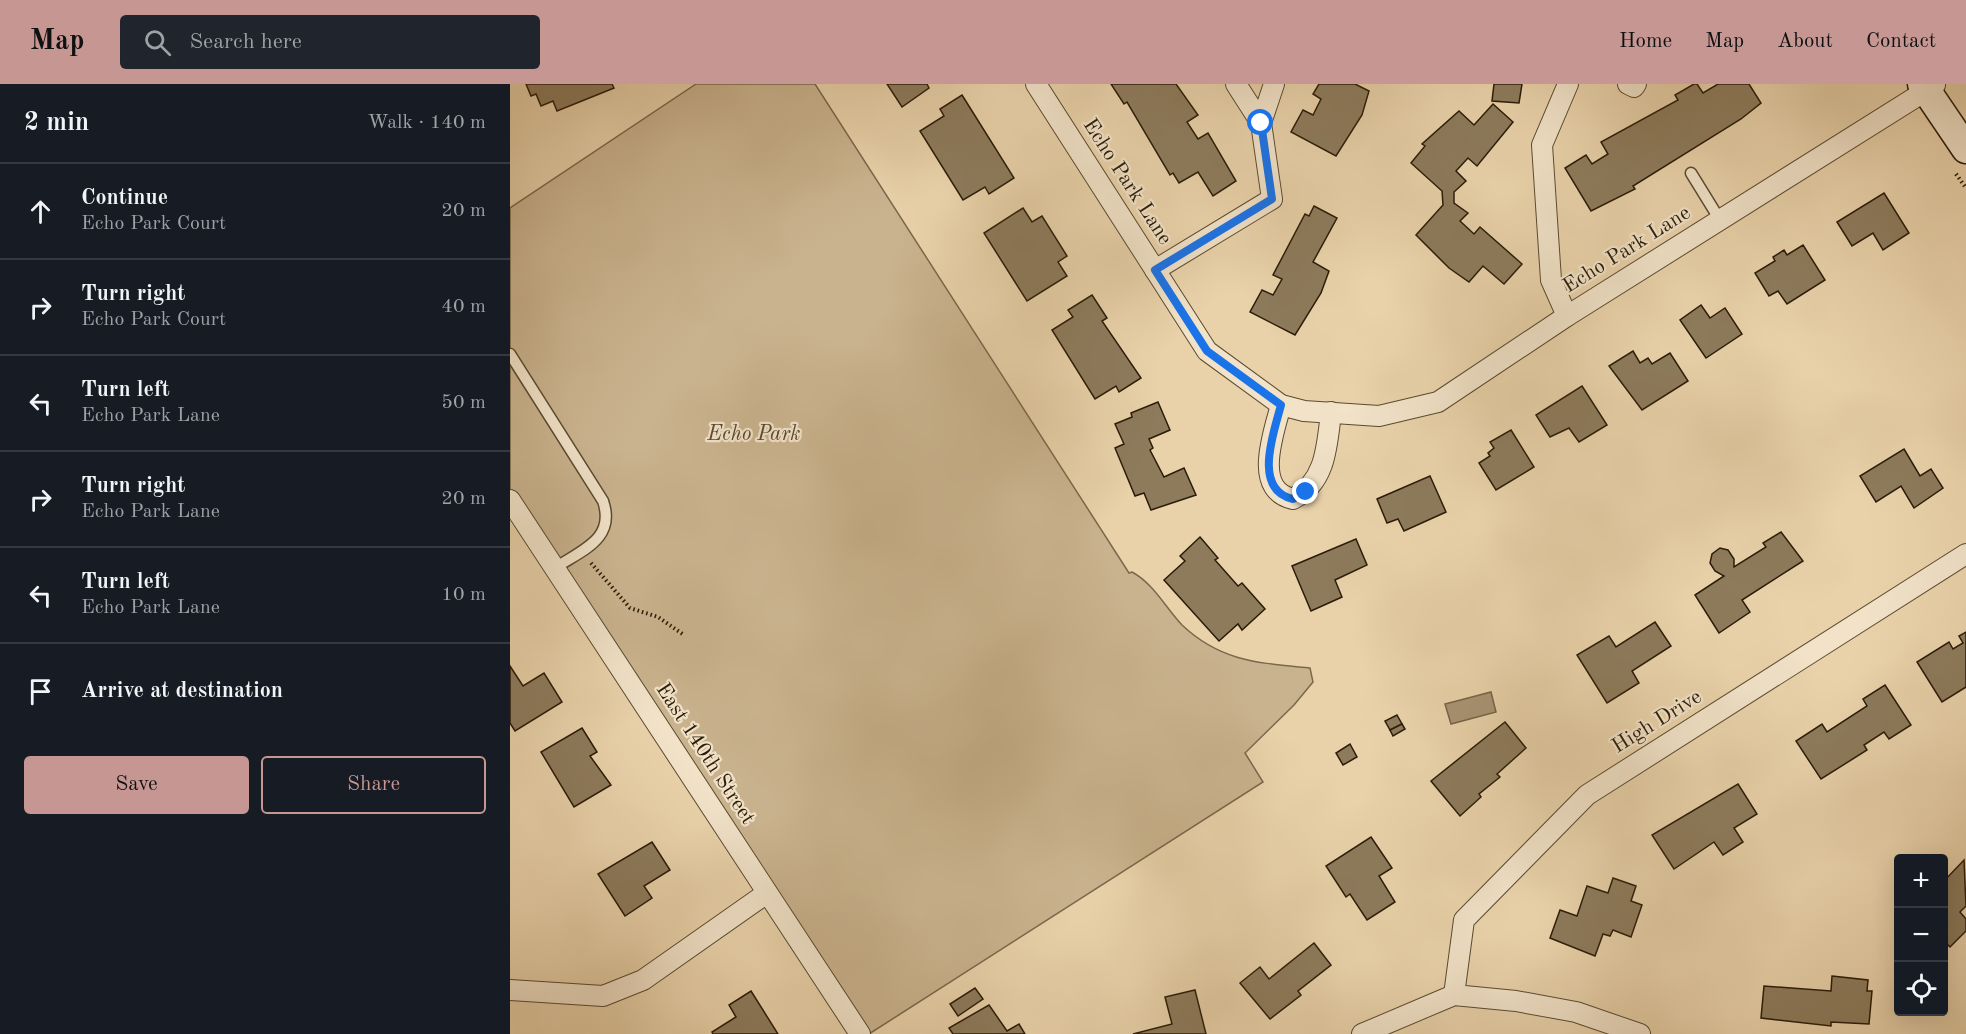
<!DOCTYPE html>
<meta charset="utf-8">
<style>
body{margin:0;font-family:"Old Standard TT",serif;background:#20242c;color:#f1f3f6}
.controls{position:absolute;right:18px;bottom:18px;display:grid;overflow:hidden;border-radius:6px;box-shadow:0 6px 24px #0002}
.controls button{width:54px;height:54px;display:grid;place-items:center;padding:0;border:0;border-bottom:2px solid #363941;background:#171b24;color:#f1f3f6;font:30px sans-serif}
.stop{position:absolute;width:18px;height:18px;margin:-14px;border:4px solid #1a73e8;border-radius:50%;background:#fff}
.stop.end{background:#1a73e8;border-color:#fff;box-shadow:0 2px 6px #0008}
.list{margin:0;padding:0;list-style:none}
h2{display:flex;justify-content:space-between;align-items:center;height:78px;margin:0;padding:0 24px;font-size:26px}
h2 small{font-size:20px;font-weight:400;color:#9ea1a6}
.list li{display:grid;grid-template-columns:39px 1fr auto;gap:18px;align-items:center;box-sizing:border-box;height:96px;padding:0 24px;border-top:2px solid #363941}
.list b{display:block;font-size:22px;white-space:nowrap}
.list p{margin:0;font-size:20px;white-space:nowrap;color:#9ea1a6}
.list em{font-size:20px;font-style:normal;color:#9ea1a6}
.actions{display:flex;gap:12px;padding:18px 24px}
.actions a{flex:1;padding:14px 0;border:2px solid #c59692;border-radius:6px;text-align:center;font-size:21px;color:#c59692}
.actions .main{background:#c59692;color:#111}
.icon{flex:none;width:33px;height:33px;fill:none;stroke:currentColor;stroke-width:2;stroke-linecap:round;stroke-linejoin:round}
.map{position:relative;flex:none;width:1456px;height:950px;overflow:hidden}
header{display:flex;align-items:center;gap:36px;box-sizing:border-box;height:84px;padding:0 30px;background:#c59692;color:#111}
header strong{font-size:28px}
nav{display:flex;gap:33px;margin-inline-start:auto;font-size:21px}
.search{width:420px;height:54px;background:#20242c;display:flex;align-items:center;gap:15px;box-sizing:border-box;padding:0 21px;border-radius:6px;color:#9ea1a6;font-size:22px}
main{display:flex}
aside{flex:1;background:#171b24}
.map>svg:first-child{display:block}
.green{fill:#c9b38e;stroke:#7a684b;stroke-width:1.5}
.water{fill:#a89473;stroke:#766448;stroke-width:1.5}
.building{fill:#8d7b5c;stroke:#2a1c08;stroke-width:1.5}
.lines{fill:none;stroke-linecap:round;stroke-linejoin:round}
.lane-casing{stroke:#5a4a30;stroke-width:13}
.street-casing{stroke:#5a4a30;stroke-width:22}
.secondary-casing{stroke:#2a1c08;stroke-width:31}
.path{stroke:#2a1c08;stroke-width:4;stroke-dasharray:1.5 3;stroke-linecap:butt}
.lane{stroke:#f1e2c8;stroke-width:10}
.street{stroke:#f1e2c8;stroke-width:20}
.secondary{stroke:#f1e2c8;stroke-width:28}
.route{stroke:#1a73e8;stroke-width:8}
.labels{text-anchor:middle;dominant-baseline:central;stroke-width:4.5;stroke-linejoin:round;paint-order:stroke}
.street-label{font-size:21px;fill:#2a1c08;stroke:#f1e2c8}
.park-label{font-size:21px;font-style:italic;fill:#5a4930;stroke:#f1e2c8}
</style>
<header>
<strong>Map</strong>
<div class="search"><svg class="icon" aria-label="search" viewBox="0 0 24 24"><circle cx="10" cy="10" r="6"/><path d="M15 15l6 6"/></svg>Search here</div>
<nav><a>Home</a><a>Map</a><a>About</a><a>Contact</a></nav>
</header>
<main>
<aside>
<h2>2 min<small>Walk · 140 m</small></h2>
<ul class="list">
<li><svg class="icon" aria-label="ahead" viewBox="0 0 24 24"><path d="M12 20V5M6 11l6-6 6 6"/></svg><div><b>Continue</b><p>Echo Park Court</p></div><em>20 m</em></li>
<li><svg class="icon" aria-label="right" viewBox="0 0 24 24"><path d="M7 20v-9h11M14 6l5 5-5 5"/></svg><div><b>Turn right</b><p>Echo Park Court</p></div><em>40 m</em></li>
<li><svg class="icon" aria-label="left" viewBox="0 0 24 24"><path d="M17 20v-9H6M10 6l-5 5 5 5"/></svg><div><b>Turn left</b><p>Echo Park Lane</p></div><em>50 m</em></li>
<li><svg class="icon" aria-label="right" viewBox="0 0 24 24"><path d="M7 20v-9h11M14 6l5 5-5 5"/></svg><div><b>Turn right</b><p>Echo Park Lane</p></div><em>20 m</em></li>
<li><svg class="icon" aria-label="left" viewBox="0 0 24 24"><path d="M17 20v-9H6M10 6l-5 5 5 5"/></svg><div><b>Turn left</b><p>Echo Park Lane</p></div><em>10 m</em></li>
<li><svg class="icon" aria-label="arrive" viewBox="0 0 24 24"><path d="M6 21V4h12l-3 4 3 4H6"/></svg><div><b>Arrive at destination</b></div></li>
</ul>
<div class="actions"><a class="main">Save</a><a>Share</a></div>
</aside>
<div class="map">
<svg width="1456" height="950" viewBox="0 0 1456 950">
<rect width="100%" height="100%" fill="#e9d2aa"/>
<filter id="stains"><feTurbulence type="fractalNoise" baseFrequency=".00333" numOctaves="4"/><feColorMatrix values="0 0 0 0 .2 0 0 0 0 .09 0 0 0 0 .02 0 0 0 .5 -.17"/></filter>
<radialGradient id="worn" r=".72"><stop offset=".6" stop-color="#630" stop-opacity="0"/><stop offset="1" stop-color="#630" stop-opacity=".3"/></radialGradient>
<!-- green -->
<path class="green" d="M186,0H305L619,489L622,488C644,500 655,523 672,541C711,578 750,579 800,584L803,598L784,621L735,669L753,698L359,950L0,416V124Z"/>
<!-- water -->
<polygon class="water" points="981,608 986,628 941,640 935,620"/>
<!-- building -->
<g class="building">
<polygon points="16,0 102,0 104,4 47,27 43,17 31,22 26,10 21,12"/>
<polygon points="377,0 417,0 419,4 392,23"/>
<polygon points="601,0 666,0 688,31 677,38 688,55 698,49 726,97 703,112 688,88 669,99 663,89 660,91 617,18 614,20"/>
<polygon points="809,0 845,0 859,7 852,31 826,72 781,48 793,26 803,31 811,15 803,10"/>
<polygon points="984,0 1012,0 1009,19 982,17"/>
<polygon points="1184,0 1187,0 1193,9 1208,0 1239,0 1251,19 1231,35 1123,102 1125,105 1081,127 1055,84 1076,71 1082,80 1098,70 1091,58 1168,16 1165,11"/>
<polygon points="452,11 504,94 479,110 475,103 453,116 410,47 434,32 430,25"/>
<polygon points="983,20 1003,38 967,82 958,74 946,87 956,97 944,108 944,119 958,129 950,137 964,150 970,143 1012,180 994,200 973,182 959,198 939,184 906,151 933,121 932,107 901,79 915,62 912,60 949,27 964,41"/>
<polygon points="1374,109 1399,149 1373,166 1363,149 1342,162 1327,138"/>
<polygon points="804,122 827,134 803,178 819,187 811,209 785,251 740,228 752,206 763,211 772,195 763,191 795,130 799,132"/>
<polygon points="513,124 522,138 532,132 557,172 548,178 557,192 517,217 474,149"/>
<polygon points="1293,161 1315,196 1277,220 1268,207 1259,212 1245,189 1265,177 1263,173 1274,166 1277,171"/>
<polygon points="582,211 597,234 592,237 631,294 609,308 606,302 585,315 542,246 563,233 558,226"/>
<polygon points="1191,221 1200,234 1215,224 1232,250 1196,274 1170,236"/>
<polygon points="1123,267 1130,279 1138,274 1142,280 1160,269 1178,297 1132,326 1099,282"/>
<polygon points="1072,302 1097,341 1069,358 1059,344 1040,353 1026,331"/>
<polygon points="648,318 660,346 639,355 643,364 640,366 654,393 674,384 686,411 641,426 634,409 625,412 605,364 614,360 605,340 622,333 621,329"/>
<polygon points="1001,346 1024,383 986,406 969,379 980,372 978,369 984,364 980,358"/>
<polygon points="1394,365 1410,392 1421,385 1433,404 1404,424 1391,402 1366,418 1350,392"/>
<polygon points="920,392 936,428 894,447 888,435 877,439 867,415"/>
<polygon points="1271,448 1293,477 1232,516 1240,528 1209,549 1185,511 1214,492 1205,487 1200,479 1202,470 1210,464 1218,466 1224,475 1224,483 1256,463 1253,459"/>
<polygon points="690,453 708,474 705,476 728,502 732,499 755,525 732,546 728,540 709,557 654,496 675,477 670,472"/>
<polygon points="846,455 857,481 825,496 832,513 801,527 782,482"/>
<polygon points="1145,538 1161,562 1122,587 1129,599 1097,619 1067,571 1099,552 1106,563"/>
<polygon points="1456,548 1456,603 1432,618 1407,578 1439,558 1443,565 1453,559 1449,552"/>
<polygon points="0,582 13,602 34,589 52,618 5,647 0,639"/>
<polygon points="1375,601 1401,641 1379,655 1374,648 1354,661 1357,666 1311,695 1286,657 1312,640 1317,648 1357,622 1353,615"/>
<polygon points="887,631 892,640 880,646 875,637"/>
<polygon points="995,638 1016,664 987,690 990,693 969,710 971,713 950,732 921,697"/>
<polygon points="892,640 895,645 883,652 880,646"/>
<polygon points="72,644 87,668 80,672 101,701 64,723 31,668"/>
<polygon points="840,660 847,673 833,681 826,669"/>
<polygon points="1228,700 1247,730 1224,744 1233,758 1213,771 1204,758 1164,785 1142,751"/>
<polygon points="861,753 882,784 869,792 885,818 857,836 840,810 836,813 816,782"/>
<polygon points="142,758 160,786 134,802 142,814 115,832 88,790"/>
<polygon points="1454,776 1456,822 1450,828 1456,835 1456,847 1440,863 1434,857 1434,797"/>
<polygon points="1103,794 1126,802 1121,817 1132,821 1121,853 1103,846 1100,852 1093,850 1085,872 1040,854 1050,826 1067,832 1077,802 1098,809"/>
<polygon points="804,859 821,881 788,907 791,911 760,935 730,899 750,883 759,895"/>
<polygon points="1322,892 1358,896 1357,907 1362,907 1359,940 1321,938 1321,942 1251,934 1254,902 1321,907"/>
<polygon points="465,904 473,915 448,932 440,920"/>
<polygon points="685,906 696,950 623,950 662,940 655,913"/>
<polygon points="241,907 268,950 203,950 202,948 226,933 219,921"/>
<polygon points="479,921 497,947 509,940 515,950 443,950 439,944"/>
</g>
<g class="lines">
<!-- lane casing -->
<g class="lane-casing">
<g id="lane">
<polyline points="1181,89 1210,136"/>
<path d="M0,270L93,417C106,455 72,466 45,484"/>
</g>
</g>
<!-- street casing -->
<g class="street-casing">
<g id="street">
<polyline points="526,0 697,267 771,321 794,327 869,332 928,318 1057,232 1425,1"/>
<polyline points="1118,0 1124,3 1126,0"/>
<polyline points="751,39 764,0"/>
<polyline points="645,186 762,115 751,39 726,0"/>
<polyline points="1057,232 1041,196 1032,61 1058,0"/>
<path d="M771,321C764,348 742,406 783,415C816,398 817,362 821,328"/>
<polyline points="0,416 350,950"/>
<polyline points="0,906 93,912 133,896 257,809"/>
<polyline points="944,911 954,836 1077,711 1456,470"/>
<polyline points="852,950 944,911 1006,917 1066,928 1130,950"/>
</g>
</g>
<!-- secondary casing -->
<g class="secondary-casing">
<polyline id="secondary" points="1412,0 1456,65"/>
</g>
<!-- path -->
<g class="path">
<polyline points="1446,90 1456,104"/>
<polyline points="81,479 120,524 148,533 174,551"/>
</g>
<!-- lane -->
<use href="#lane" class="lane"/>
<!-- street -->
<use href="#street" class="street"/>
<!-- secondary -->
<use href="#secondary" class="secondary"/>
</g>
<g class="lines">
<!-- route -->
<path class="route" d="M751,39L762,115L645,186L697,267L771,321C764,348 742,406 783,415L796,408"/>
</g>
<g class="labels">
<!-- street labels -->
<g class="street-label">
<text transform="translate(617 98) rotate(57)">Echo Park Lane</text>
<text transform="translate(1117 166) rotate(-32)">Echo Park Lane</text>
<text transform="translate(1147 638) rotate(-32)">High Drive</text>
<text transform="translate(195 670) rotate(57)">East 140th Street</text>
</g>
<!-- park labels -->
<g class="park-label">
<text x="244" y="350">Echo Park</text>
</g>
</g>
<rect width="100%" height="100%" filter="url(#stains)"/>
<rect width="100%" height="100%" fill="url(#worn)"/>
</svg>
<div class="controls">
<button>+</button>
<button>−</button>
<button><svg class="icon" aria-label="locate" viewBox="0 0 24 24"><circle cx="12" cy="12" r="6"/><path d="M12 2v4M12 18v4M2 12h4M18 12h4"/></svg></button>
</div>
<div class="stop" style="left:751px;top:39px"></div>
<div class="stop end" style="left:796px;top:408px"></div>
</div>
</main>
